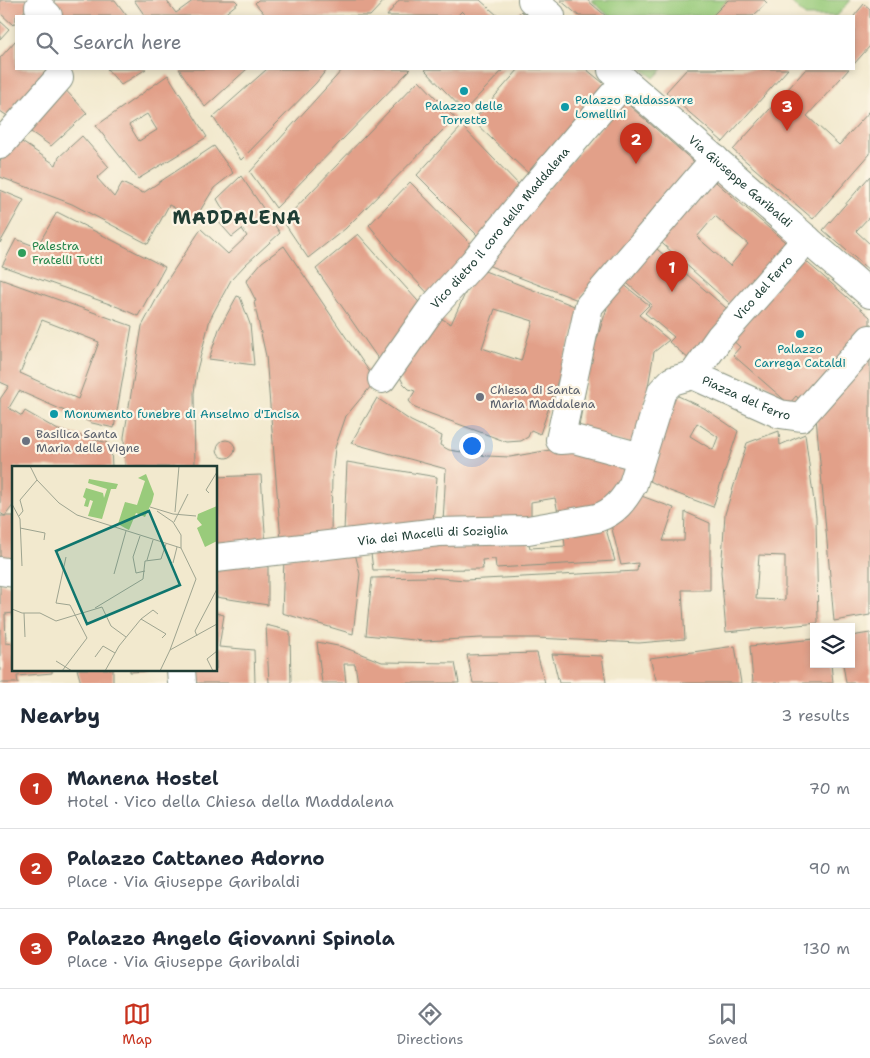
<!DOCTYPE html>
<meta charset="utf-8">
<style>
body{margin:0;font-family:"Shantell Sans",sans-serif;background:#f2f2f3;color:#1f2937}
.controls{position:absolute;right:15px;bottom:15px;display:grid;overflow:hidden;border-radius:0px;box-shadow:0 2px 8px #0003}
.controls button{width:45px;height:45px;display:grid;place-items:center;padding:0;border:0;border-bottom:1px solid #e0e1e3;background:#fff;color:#1f2937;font:25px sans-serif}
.you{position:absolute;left:471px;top:445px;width:18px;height:18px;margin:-12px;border:4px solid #fff;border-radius:50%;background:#1a73e8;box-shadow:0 0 0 8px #1a73e833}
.badge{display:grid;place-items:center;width:32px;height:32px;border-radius:50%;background:#c8321e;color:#fff;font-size:16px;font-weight:700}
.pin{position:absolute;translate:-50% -41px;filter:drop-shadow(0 1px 2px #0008)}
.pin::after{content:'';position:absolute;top:26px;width:18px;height:15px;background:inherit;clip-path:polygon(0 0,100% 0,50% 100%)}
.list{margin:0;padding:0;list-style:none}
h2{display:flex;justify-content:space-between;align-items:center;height:65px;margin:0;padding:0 20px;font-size:21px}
h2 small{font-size:16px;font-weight:400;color:#747a83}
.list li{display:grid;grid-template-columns:32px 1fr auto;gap:15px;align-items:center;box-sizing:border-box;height:80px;padding:0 20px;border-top:1px solid #e0e1e3}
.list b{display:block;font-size:19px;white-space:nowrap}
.list p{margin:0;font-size:16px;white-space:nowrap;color:#747a83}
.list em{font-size:16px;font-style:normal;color:#747a83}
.icon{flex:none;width:28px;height:28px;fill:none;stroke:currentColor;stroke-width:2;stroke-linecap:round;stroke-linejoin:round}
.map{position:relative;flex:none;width:870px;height:683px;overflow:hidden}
.search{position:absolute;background:#fff;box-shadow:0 2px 8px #0003;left:15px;right:15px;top:15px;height:55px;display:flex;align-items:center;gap:12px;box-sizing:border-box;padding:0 18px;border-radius:0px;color:#747a83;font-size:19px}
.sheet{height:305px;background:#fff}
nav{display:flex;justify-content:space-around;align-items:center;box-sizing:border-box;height:70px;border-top:1px solid #e0e1e3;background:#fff;font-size:14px;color:#747a83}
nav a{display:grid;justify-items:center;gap:2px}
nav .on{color:#c8321e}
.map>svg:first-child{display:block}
.green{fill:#99cb7b;stroke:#5c8458}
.building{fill:#e2a089;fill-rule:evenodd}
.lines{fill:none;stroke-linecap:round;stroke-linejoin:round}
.minor-casing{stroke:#889381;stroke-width:30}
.minor{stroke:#fff;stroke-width:28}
.culture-dot{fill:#0f9aa8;stroke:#fcf5e5;stroke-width:2}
.leisure-dot{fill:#2e9e5b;stroke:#fcf5e5;stroke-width:2}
.worship-dot{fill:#6b7280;stroke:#fcf5e5;stroke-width:2}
.labels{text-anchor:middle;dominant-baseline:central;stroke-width:4.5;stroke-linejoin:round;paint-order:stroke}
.culture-label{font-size:12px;fill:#0d838f;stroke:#fcf5e5;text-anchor:start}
.street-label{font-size:12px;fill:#1f3d34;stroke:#fcf5e5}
.leisure-label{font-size:12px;fill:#27864d;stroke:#fcf5e5;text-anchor:start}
.worship-label{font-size:12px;fill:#5b616d;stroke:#fcf5e5;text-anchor:start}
.district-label{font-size:18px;font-weight:bold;letter-spacing:1px;fill:#1f3d34;stroke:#fcf5e5}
.inset-road{fill:none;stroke:#9ea490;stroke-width:1}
.view{fill:#0f766e;fill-opacity:0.15;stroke:#0f766e;stroke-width:2.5}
.inset-edge{fill:none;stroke:#1f3d34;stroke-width:2.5}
</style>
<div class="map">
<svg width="870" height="683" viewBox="0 0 870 683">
<rect width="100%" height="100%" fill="#fcf5e5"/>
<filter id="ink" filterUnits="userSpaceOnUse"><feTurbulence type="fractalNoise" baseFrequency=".02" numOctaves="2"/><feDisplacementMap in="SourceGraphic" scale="10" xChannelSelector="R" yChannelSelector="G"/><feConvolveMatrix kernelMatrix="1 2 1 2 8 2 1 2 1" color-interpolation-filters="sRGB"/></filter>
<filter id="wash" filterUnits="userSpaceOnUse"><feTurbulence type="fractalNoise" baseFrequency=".0096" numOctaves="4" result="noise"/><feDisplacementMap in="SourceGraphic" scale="20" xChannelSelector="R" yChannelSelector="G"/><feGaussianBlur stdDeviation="1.12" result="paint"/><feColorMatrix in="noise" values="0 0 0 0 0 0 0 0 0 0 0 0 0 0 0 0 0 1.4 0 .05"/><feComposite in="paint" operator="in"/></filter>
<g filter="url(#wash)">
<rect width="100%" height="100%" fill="#f2e9ce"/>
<!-- green -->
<g class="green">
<polygon points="591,0 728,0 713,16 609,16"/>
<polygon points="789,0 851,0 837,16 805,16"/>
<polygon points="642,69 663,69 654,78"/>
</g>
<g id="blocks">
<!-- building -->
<g class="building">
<polygon points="0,0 34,0 20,16 16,16 16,21 13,25 0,13"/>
<polygon points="55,0 115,0 127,16 58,16 48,7"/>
<polygon points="134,0 166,0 176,13 194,0 235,0 238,3 222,16 145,16"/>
<polygon points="258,0 385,0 370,16 266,16 255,3"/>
<polygon points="399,0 480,0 498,16 467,16 462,11 457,16 387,16"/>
<polygon points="560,0 587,0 606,16 579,16"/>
<polygon points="728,0 764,0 767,3 753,16 712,16"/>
<polygon points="864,4 870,9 870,46 854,64 854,16"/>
<polygon points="521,11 527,16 517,16"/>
<polygon points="0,21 9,29 0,39"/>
<polygon points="16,40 16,69 63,69 15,121 0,111 0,58"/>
<polygon points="107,69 146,69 121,85"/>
<polygon points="179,69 247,69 205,107"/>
<polygon points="267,69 327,69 316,83 241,160 213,117"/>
<polygon points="343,69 409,69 410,70 276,208 250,172"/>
<polygon points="427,69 504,69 464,111 425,70"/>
<polygon points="519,69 586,69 608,87 530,175 473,121"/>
<polygon points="687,69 788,69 723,142 666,92"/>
<polygon points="806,69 849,69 807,116 839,145 870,111 870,154 813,219 733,150"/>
<path d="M168,75L207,137L138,179L96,126ZM147,114L157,130L139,141L129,125Z"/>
<polygon points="419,80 455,118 345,229 308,258 283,221"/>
<polygon points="60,84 87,113 51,146 21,125"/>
<polygon points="624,101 701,168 578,300 482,263"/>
<polygon points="462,126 522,188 482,240 417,175"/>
<polygon points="82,136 109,167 97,178 114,197 122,183 143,193 214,146 233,173 214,188 195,219 169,205 148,244 72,204 0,177 0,161 16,138 56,165 59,157"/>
<polygon points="241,176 280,233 245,265 231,280 210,319 197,370 194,393 195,467 125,467 124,437 142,326 164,285 201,229 228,254 247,236 242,229 232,237 216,219 224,211 217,199"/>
<path d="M709,176L792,248L737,310L655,237ZM715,216L748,244L730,266L697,237Z"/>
<polygon points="870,176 870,216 856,231 870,244 870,271 823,230"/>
<polygon points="410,182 476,249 433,299 397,260 369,225"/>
<polygon points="0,190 24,200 0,243"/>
<polygon points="57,212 165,267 138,316 118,307 2,266 16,239 37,247"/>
<polygon points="358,234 425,309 381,363 316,269"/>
<polygon points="651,244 731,312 690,360 669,342 674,337 645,313 652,305 621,278"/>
<polygon points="284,246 373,377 372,385 346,416 335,448 332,476 331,534 281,541 266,356 254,302 256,301 246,281 262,262"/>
<polygon points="801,257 870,317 870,328 806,405 796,396 789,404 733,355 740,347 731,339"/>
<path d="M477,268L582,309L540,434L531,430L528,437L521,441L507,442L415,408L409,401L415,391L409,389L403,383L400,377L437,316L451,324ZM495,309L533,321L521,361L482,348Z"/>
<path d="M0,279L132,326L114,428L92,423L19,391L9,408L22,416L25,411L58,430L108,443L107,448L111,449L112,467H14V504L5,516H14V559L0,558V516H5L0,513V399L9,386L0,382ZM42,320L99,342L78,399L20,373Z"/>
<polygon points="622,283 649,305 639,315 669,340 654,352 638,445 578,432 591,357 607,308 601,305"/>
<polygon points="237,296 240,297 250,324 254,365 209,359 219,329"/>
<polygon points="870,356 870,615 834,621 816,417"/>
<path d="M676,395L704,408L738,431L713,507L670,491L642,477L664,396ZM697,423L718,437L713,450L690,436Z"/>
<polygon points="377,398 411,421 442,436 440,445 449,450 487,456 510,457 573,446 633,461 618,498 559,518 555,498 531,502 531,523 443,522 446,469 351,443"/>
<path d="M779,431L780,445L805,434L816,517L818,623L726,632L721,572L725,514L747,443ZM759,555L785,556V600L756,599Z"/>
<circle cx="226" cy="449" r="9"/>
<polygon points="347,462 437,477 433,523 344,531"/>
<polygon points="261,475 266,546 216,551 216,477"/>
<polygon points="636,494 674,508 663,541 684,541 685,512 710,523 710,590 682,590 685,639 639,643 536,638 481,638 424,641 366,635 372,578 429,577 465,580 637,571 638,563 621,565 610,521"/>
<polygon points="604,522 615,561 496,568 495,559 482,560 483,569 373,570 370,545 527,537 530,548 565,546 563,529"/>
<polygon points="354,549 360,574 353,634 282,613 284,558"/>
<polygon points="268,562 268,605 216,597 216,567"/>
<polygon points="0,584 14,586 14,613 5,614 6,643 14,644 14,669 52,669 52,673 17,676 18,683 0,683"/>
<polygon points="216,613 224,615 219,647 254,650 255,683 189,683 188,669 216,669"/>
<polygon points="266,625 290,631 291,683 269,683"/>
<polygon points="870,633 870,683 846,683 843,664 851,664 851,636"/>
<polygon points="814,639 814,664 831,664 833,683 753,683 750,646"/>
<polygon points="317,642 343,647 382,662 455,663 459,683 358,683 355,664 344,664 346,683 322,683"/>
<polygon points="735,646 741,683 657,683 650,658"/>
<polygon points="537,653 545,683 473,683 467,655"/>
<polygon points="552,654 602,656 606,683 559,683"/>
<polygon points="77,669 113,669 113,683 81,683"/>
<polygon points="130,669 147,669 147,671 130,672"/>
</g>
</g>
</g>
<g filter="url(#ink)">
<use href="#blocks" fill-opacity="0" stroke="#889381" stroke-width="1"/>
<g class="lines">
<!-- minor casing -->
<g class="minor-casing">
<g id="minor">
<polyline points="532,0 551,16"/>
<polyline points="39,7 48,16"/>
<path id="s1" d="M612,70L870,294"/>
<polyline points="0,145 59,78"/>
<path id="s2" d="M693,375L720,337L807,239"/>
<path id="s3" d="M382,379L432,308L473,263L533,189L625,81"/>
<polyline points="641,457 574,439 560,440 589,306 715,159"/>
<path id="s4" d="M216,558L439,532L528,530L597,518C615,512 624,500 633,484L662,391L672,381L693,375L780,414L801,417L870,339"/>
<polyline points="0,571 14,573"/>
<polyline points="181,669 182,683"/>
</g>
</g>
<!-- minor -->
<use href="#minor" class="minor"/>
</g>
</g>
<!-- markers -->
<g class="culture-dot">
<circle cx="464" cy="91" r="5"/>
<circle cx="565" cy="107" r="5"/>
<circle cx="800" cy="334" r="5"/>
<circle cx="54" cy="414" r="5"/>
</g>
<circle class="leisure-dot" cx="22" cy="253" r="5"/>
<g class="worship-dot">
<circle cx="480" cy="397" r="5"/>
<circle cx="26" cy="441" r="5"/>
</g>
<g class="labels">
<!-- culture labels -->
<g class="culture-label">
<text x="575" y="100">Palazzo Baldassarre<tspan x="575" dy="14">Lomellini</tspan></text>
<text x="464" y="106" text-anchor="middle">Palazzo delle<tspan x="464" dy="14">Torrette</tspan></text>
<text x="800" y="349" text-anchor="middle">Palazzo<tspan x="800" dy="14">Carrega Cataldi</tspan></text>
<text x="64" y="414">Monumento funebre di Anselmo d'Incisa</text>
</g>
<!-- street labels -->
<g class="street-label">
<text stroke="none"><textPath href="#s1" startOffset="170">Via Giuseppe Garibaldi</textPath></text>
<text stroke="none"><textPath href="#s3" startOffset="192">Vico dietro il coro della Maddalena</textPath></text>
<text stroke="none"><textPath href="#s2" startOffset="112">Vico del Ferro</textPath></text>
<text stroke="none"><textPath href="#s4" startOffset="626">Piazza del Ferro</textPath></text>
<text stroke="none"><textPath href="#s4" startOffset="218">Via dei Macelli di Soziglia</textPath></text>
</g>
<!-- leisure labels -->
<g class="leisure-label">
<text x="32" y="246">Palestra<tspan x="32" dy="14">Fratelli Tutti</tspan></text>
</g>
<!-- worship labels -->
<g class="worship-label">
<text x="490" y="390">Chiesa di Santa<tspan x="490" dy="14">Maria Maddalena</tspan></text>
<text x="36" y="434">Basilica Santa<tspan x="36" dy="14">Maria delle Vigne</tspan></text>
</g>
<!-- district labels -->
<g class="district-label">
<text x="237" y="218">MADDALENA</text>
</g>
</g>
<!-- overview -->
<g transform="translate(12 466)">
<rect width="205" height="205" fill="#f2e9ce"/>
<path d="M134,8L142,28L140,36L133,51L124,47L117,64L113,62L106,58L113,36L125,39L133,15L126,12ZM77,13L106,18L104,23H99L90,53L76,50L81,35L78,34L76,41L72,40L74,33L71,31L74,22L91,27L92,32L95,23L76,17ZM205,40V75L193,81L185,62L190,59L185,53L186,48Z" fill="#99cb7b"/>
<path class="inset-road" d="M18,0L25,14L47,37L65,49L169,82M197,27L194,24L205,6M0,38L8,53L10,100M138,41L161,48L184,50M145,45L161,56L169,69V82L184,113L158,184L148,205M163,46L167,0M7,50L11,45L8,34L25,14M162,56L176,28M8,62L33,67L32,74M128,70L121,91L124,107L133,105M135,94L141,74M161,97L165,81M102,108L114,65M90,141L99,160L114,171M83,142L131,113L133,95L149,93L154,78M0,143L10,147H28L44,155L90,141M12,147L13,171M129,153L154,168L150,172M185,170L183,165L205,123M158,184L205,158M83,191L91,180L103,187M44,195L60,205M50,205L75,172L58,139L44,137L54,91M93,205L107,180L129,153L141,144L146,148M201,205L195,193L205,185"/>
<path class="view" d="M137,45L168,119L75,158L44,85Z"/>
<rect width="205" height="205" class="inset-edge"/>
</g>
</svg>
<div class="controls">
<button><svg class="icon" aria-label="layers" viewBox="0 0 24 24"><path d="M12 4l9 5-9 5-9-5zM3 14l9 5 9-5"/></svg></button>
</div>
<div class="you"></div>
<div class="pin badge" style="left:672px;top:292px">1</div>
<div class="pin badge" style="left:636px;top:164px">2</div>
<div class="pin badge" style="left:787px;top:131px">3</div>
<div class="search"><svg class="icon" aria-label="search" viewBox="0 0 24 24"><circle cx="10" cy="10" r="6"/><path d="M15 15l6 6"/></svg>Search here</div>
</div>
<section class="sheet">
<h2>Nearby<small>3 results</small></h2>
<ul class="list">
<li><span class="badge">1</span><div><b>Manena Hostel</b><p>Hotel · Vico della Chiesa della Maddalena</p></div><em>70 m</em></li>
<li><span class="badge">2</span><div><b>Palazzo Cattaneo Adorno</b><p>Place · Via Giuseppe Garibaldi</p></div><em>90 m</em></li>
<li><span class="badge">3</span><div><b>Palazzo Angelo Giovanni Spinola</b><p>Place · Via Giuseppe Garibaldi</p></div><em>130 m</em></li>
</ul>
</section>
<nav>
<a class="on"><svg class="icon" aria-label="map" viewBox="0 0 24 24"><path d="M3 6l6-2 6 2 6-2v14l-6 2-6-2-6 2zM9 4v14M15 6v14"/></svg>Map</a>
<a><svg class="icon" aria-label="directions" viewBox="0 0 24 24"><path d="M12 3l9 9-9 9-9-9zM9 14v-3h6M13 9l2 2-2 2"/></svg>Directions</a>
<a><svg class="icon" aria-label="saved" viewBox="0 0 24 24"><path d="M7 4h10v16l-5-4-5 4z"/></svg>Saved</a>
</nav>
